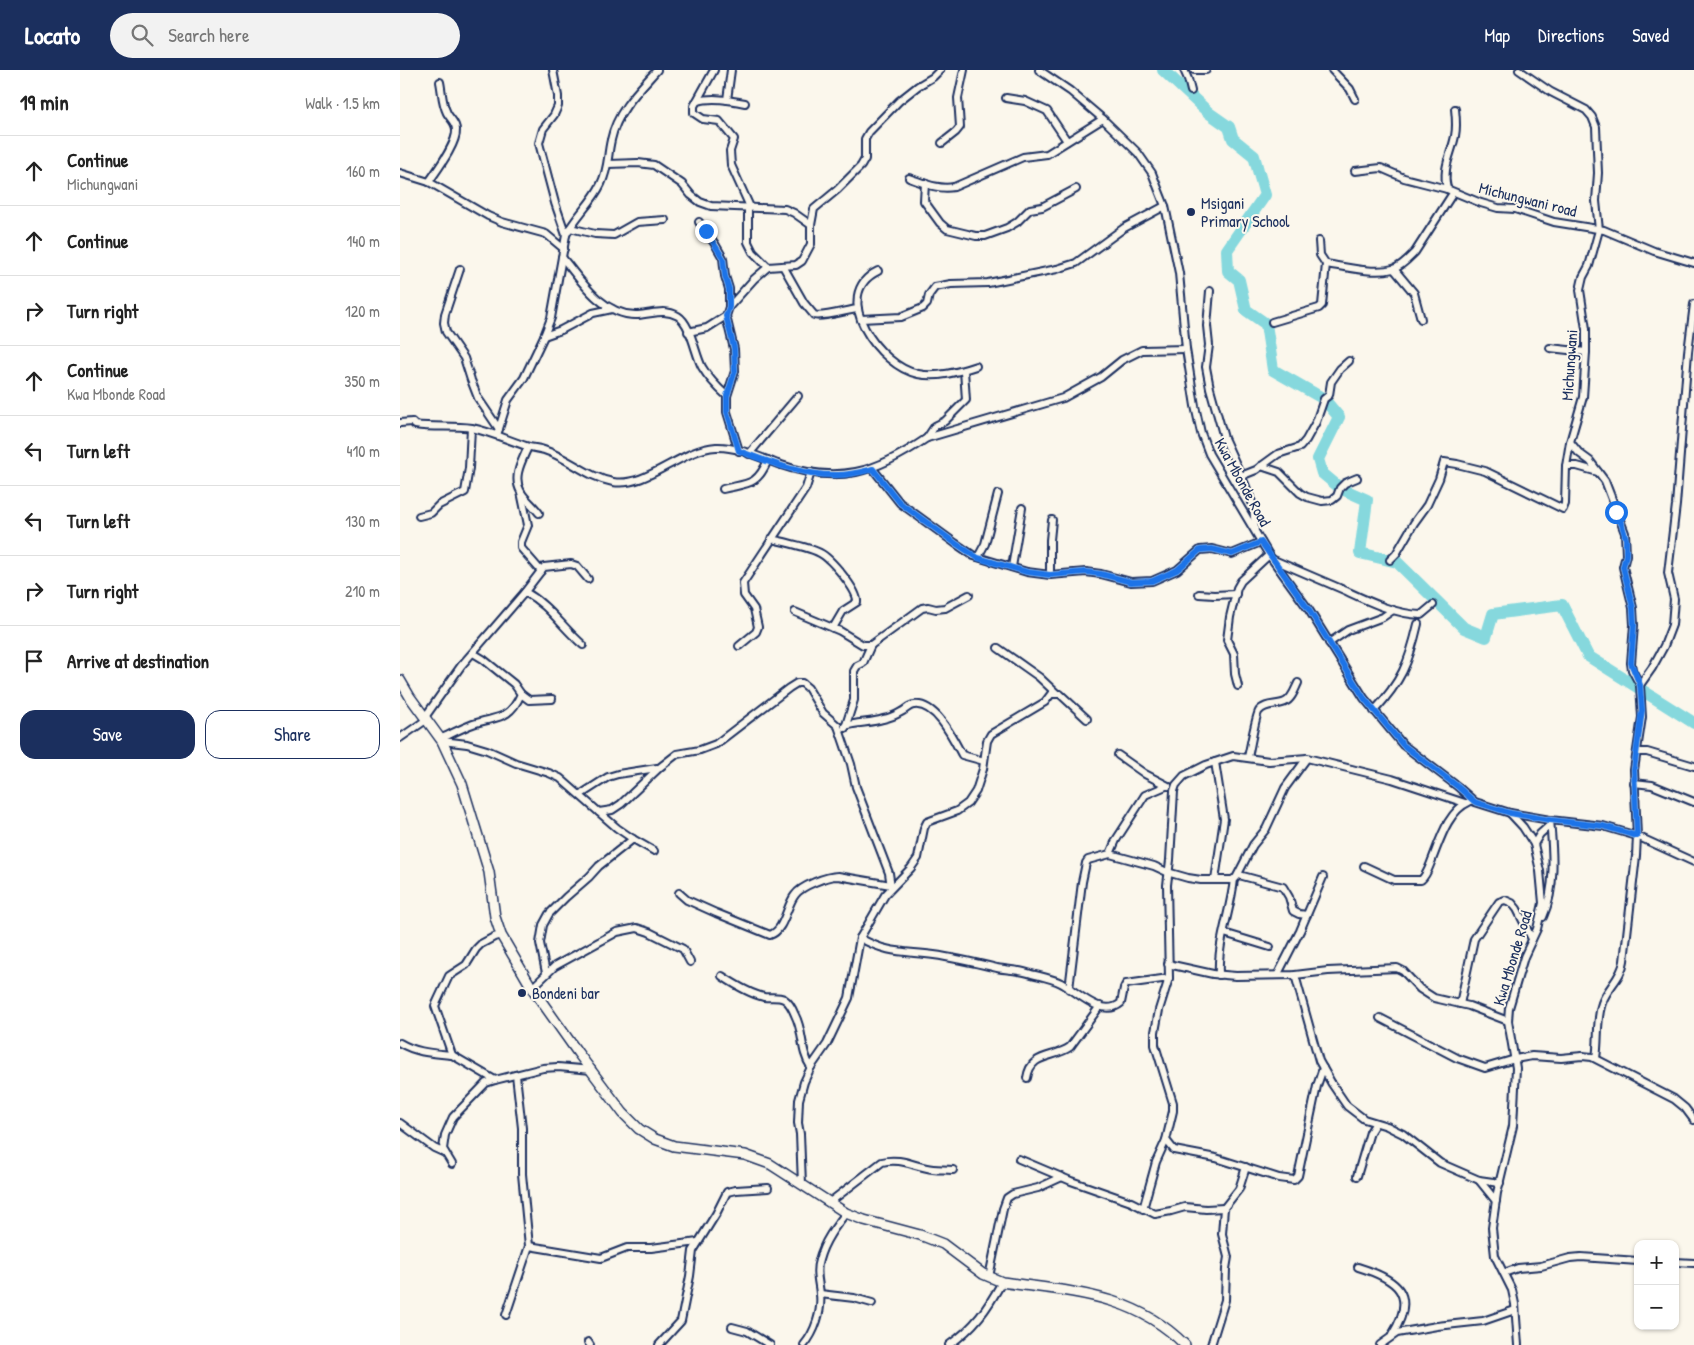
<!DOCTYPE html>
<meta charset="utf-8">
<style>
body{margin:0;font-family:"Patrick Hand",sans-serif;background:#f2f2f2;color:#222}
.controls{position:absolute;right:15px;bottom:15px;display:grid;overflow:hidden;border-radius:10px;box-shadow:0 1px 4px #0004}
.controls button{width:45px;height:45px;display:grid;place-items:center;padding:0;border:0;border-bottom:1px solid #e0e0e0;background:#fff;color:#222;font:25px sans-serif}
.stop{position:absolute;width:15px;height:15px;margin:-11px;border:4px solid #1a73e8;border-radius:50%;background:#fff}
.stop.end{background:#1a73e8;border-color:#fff;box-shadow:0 1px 5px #0008}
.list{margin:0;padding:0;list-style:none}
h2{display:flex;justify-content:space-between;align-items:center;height:65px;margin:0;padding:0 20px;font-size:21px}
h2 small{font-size:16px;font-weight:400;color:#767676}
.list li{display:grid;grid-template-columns:32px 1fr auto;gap:15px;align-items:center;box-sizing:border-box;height:70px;padding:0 20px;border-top:1px solid #e0e0e0}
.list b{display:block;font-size:19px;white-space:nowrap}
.list p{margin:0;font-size:16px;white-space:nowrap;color:#767676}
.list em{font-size:16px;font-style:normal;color:#767676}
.actions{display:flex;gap:10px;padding:15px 20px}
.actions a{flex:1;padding:11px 0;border:1px solid #1b2f5e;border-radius:15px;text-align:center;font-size:18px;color:#1b2f5e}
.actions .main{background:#1b2f5e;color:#fff}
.icon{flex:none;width:28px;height:28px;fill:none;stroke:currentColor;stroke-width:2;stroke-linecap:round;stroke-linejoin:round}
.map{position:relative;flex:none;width:1294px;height:1275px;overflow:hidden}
header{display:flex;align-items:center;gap:30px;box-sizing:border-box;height:70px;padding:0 25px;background:#1b2f5e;color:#fff}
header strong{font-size:24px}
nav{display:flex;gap:28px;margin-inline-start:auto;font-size:18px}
.search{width:350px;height:45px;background:#f2f2f2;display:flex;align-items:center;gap:12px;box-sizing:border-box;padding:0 18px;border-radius:28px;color:#767676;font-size:19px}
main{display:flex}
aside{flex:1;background:#fff}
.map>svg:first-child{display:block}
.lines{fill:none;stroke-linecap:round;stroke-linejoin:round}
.river{stroke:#86d8dd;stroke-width:12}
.street-casing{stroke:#1b2f5e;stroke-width:10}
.secondary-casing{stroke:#1b2f5e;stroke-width:12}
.street{stroke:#fbf7ec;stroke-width:6}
.secondary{stroke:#fbf7ec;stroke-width:9}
.route{stroke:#1a73e8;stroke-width:6}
.poi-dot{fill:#1b2f5e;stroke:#fbf7ec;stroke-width:2}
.labels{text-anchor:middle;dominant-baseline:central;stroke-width:4;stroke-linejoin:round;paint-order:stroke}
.street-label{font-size:16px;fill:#1b2f5e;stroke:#fbf7ec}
.poi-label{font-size:16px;fill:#1b2f5e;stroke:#fbf7ec;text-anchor:start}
</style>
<header>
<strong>Locato</strong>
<div class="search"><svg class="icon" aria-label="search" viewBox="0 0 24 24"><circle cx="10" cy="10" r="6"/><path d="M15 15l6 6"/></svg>Search here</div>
<nav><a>Map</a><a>Directions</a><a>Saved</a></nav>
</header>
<main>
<aside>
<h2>19 min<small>Walk · 1.5 km</small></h2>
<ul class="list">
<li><svg class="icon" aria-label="ahead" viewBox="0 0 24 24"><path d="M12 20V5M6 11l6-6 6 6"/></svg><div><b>Continue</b><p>Michungwani</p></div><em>160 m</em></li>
<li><svg class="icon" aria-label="ahead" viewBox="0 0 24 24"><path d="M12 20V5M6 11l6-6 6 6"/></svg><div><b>Continue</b></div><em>140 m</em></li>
<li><svg class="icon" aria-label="right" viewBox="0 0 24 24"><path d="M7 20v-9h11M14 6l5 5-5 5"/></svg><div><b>Turn right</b></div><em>120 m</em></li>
<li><svg class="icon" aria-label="ahead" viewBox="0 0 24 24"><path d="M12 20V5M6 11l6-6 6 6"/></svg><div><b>Continue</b><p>Kwa Mbonde Road</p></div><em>350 m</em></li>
<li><svg class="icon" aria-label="left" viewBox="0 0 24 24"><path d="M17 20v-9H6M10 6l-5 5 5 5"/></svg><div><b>Turn left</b></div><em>410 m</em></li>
<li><svg class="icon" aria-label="left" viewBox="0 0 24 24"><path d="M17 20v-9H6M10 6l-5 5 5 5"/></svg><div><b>Turn left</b></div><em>130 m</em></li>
<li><svg class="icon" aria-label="right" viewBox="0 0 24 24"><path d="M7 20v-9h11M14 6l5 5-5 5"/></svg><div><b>Turn right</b></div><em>210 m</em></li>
<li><svg class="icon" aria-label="arrive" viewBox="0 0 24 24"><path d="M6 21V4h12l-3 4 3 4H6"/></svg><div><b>Arrive at destination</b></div></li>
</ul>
<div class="actions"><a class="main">Save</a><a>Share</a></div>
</aside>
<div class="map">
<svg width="1294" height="1275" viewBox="0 0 1294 1275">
<rect width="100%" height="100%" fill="#fbf7ec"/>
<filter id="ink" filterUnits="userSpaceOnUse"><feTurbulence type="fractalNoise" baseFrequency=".02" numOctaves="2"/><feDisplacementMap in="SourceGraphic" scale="10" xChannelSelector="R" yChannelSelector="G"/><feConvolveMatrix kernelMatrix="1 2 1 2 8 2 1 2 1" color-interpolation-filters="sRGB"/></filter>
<g filter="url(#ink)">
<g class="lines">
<!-- river -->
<polyline class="river" points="763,0 809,43 829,57 833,69 854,86 865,125 827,180 828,201 839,210 846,240 866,254 873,300 924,329 939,347 918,389 922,403 940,418 967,430 960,483 997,492 1064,558 1086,567 1093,544 1162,535 1188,586 1294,653"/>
<!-- street casing -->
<g class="street-casing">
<g id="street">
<polyline points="153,0 158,26 158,36 154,45 143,59 139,73 155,133 166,165"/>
<polyline points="314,0 294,36 294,43 303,49 319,51 334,69 330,81 331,95 350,137"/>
<polyline points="639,0 670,21 703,49 738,83 752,103 765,136 779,203 786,279 795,336 801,363 809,384 869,485 909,540 964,628 1003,675 1057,716 1075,732 1110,743 1150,750 1203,756 1237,766 1294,792"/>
<polyline points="784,0 788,9 791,21"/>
<polyline points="794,0 806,0"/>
<polyline points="932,0 950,19 955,29"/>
<polyline points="1119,0 1151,22 1186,40 1192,47 1196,57 1198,103 1196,131 1199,160 1189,196 1183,207 1180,220 1186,259 1186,282 1183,327 1170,372 1179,383 1190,391 1205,411 1225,463 1226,485 1223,497 1233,538 1234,555 1231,593 1232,600 1240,615"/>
<polyline points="606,28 625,31 647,41 667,71"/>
<polyline points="327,30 331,0"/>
<path d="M297,31C313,27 329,30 345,33"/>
<polyline points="542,73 556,62 560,57 558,28 564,0"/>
<polyline points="208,94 238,93 254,95 282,114 291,125 300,132 311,136 385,139 394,143 411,155"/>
<polyline points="955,101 981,98 1004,108 1047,119 1081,133 1098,138 1115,139 1154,152 1204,160 1254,181 1294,193"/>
<polyline points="0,103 29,112 88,146 102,152 146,164 164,179"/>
<path d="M509,108C524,113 538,120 554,117L623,87L647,84L703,49"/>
<path d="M29,112C37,100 57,74 56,60C56,52 50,49 47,43C42,34 42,21 40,12"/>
<polyline points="525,113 524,131 540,153 547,159 576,166 585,166 607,158 617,152 630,139 642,137 676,119"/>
<path d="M1047,119C1042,97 1051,86 1055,66C1057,56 1056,48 1055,39"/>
<polyline points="348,137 348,172 353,182 368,197"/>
<polyline points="299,152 315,174 323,188 325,206 329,219 329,237"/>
<polyline points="170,158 195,164 214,165 237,152 265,150"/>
<path d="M919,171L920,185L926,194C945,197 974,204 993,199C1001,197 1009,188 1015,182L1053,123"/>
<path d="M162,187C180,210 204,247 238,245C253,244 264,238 278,246C291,254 295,284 302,297C309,309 317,317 327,326"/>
<path d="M383,196L404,233L414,245C421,248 448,240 458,239"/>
<polyline points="60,199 45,244 44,253 46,262 64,288 71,310 78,328 99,359"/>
<polyline points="994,199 1014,223 1021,249"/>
<path d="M478,201C428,225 480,297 518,304C537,308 558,302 576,296"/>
<polyline points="810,221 807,256 809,275 806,297 810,318 824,368 845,414 853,435 855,458"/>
<polyline points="461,249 501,247 523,238 527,234 529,225 535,217 551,214 588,213 657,199 676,193 724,158 765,136"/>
<polyline points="872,252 919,238 922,235 926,194"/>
<polyline points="288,262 307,258 326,246"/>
<polyline points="144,266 161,260 193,243 212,239"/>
<polyline points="1150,278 1186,282"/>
<path d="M0,353L12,352L15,355C34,358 53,355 72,358C91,362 108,370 126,376C132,378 138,378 144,380C169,388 187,407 213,412C247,418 281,379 316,377C336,376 359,387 378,394C438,415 476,403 527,368L663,328L701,307L722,290L742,280L786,279"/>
<path d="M97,365L108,330L124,308L144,266L151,248L166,165C175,147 192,133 201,114C209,97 207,87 211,70C217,41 238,21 257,0"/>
<polyline points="527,368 535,356 545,351 566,330 564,300"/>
<path d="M128,377C122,391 112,407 121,422C125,429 133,435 139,443"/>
<polyline points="339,381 327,342 327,326 335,301 334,279 326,246 329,237 354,209 368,197 396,195 402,191 411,174 411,155 414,139 437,120 461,96 465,89 465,69 469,62 499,31 518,16 533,7 540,0"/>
<polyline points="349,384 398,326"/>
<polyline points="861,396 879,402 900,423 907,427 922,431 932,430 937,426 940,418 945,413 957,408"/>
<polyline points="1166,396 1177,396 1198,402"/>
<polyline points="473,399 500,433 555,473 574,486 627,502 650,505 686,502 701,504 731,512 752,511 777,500 800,480 812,479 832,484 861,472"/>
<polyline points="841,406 856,400 878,384 900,377 906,370 916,352 924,329 929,325 931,312 940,299 949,291"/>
<path d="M323,419C348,413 357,416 368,390"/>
<polyline points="121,422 128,455 121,472 121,478 141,501"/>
<polyline points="19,446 31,443 39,435 65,422 69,398 71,358"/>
<path d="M371,469C384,472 409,477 420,483C430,488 458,520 457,532L443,541L433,558"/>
<polyline points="578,487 585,474 598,424"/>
<path d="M874,490C897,500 921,510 944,520C968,531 994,544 1021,545L1033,535"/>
<polyline points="990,490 996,484 1014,453 1027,435 1039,409 1044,392 1057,394 1085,401 1163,439 1165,434 1166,396 1170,372"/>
<polyline points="612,497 622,438"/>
<polyline points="650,505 650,470 652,450"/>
<path d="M125,522C149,535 162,557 183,575"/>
<polyline points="799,524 814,525 836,524"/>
<polyline points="395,542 440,561 463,575 471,575 522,538 528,537 536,539 545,538 569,525"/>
<polyline points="929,573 948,560 983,547 993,540"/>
<polyline points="339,576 356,562 358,557 354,539 344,525 343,513 406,418 411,402"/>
<polyline points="598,578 639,607 656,623"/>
<polyline points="73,583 83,589 114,614 121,624 129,630 152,629"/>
<polyline points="838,616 835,604 834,584 827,570 830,547 837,518 841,511 869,485"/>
<path d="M974,641C1001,612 1009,593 1018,554"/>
<polyline points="25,647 61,596 124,523 144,497 171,494 177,496 188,509"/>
<path d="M445,656C458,652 471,653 483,649C489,648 496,645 501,642C506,640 509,635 514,635C536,632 554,670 562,685L584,691"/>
<polyline points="445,658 454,630 454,601 457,596 463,593 471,575"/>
<polyline points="0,668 26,650"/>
<path d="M40,669C51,664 62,658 73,654C97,646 109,651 121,624"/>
<polyline points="42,671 67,674 87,680 116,693 149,703 160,708 217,758 233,769 254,781"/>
<polyline points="1237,682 1247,682 1294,696"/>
<polyline points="718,685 745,704 768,716"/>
<path d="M848,687C850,679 856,644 859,641C865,633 877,636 885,632C892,629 895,619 898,613"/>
<polyline points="1234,713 1252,715 1294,732"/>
<polyline points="180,725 208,707 218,704 257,698"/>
<polyline points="199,742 212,740 221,734 259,698 277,684 300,680 316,674 389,618 397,613 402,613 408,618 423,643 438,656 451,694 456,717 489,803 491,817"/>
<polyline points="1110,743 1123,757 1134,774 1140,801 1143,833 1137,859 1124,887 1109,938 1108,951 1116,998 1113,1056 1097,1123 1092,1158 1095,1186 1112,1220 1115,1234 1118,1275"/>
<polyline points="1134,774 1140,764 1150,755"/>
<polyline points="710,784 716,770 745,725 766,716"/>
<path d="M964,796L994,810H1021C1027,805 1029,797 1032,790C1040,770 1048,741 1069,732"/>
<polyline points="839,805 883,817 889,827 893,841 899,844 907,845"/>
<polyline points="815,810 824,749 815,692"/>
<path d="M279,823L287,830L316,843L370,865C385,860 386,836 395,825C401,816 427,806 438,806L491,815"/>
<path d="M1143,847C1156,818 1153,782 1150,750"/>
<polyline points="824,863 870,877"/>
<path d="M460,868C488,884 504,881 534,885C555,888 576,893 597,898C607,900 618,900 628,903C638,906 651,908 661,913C677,921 702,949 721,933L724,918L726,914L769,908"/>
<polyline points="768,894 813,904 836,906 895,905 928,901 997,898 1003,901 1020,919 1034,928 1069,936 1108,951"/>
<polyline points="146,903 140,873 143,855 149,844 166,827 189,807 199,796 233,769"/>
<polyline points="878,904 900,861 923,807"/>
<path d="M819,905C817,872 831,841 834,809"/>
<polyline points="895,905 919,991 932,1014 947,1036 964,1049 987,1056 1003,1064 1040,1093 1079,1110 1100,1113"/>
<path d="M322,906C334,914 350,924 364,927C370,928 378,926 384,929C389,932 393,940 395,945C404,962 400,981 411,997"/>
<polyline points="132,918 155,896 217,862 237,858 249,862 283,879 290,892"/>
<polyline points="669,919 682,812 686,793 688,790 710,784 754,796 767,802 788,808 801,810 832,810 836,808 853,775 866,759 885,718 907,688"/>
<polyline points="1060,934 1074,869 1099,832 1105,830 1112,833 1117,839 1132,869"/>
<polyline points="980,948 1057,988 1085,998 1115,989 1132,986 1161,988 1182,986 1192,987 1274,1029 1285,1038 1294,1050"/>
<path d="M0,973C17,983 33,983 52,985"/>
<path d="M1196,988C1199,970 1196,950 1202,933C1207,918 1222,907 1224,891L1236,786L1237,766L1234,700L1242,647L1240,615L1252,598L1264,576L1272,555L1274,529L1268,503L1276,435L1288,282L1294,234"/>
<polyline points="923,998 917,1016 898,1106 894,1110 879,1108 816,1088 774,1080 766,1070 773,1041 773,1033 755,975 755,962 759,940 769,908 767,815 770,790 774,721 776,715 784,706 806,695 833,686 869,691 907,688 992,709 1065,733"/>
<path d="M627,1008C631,982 653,989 670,977L700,936"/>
<polyline points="95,1010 52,985 35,936 49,906 66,895 76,879 81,874 94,867 101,865"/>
<polyline points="0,1053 34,1078 45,1083"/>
<polyline points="619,1089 671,1111 731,1132 755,1144 771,1141 785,1137 806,1139 824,1138"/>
<polyline points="52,1094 43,1079 45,1065 53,1047 86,1013 95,1010 143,998 158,997 192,1000"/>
<polyline points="957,1106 970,1062 975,1054"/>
<polyline points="1079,1110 1096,1131"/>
<polyline points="402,1114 400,1064 398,1053 399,1030 404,1012 411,997 427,974 449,928 460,868 485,825 511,798 518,788 524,758 527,752 557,741 568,733 576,721 583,699 587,671 591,664 645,632 651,624 660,624 687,649"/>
<path d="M430,1132L482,1092C501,1087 515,1097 533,1099C540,1100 546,1099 553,1100"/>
<polyline points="743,1139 756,1092 766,1070"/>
<polyline points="129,1176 201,1188 227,1178 251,1178 298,1172"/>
<polyline points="1275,1192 1294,1193"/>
<path d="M958,1197C997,1209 1018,1224 992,1265"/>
<polyline points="1104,1203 1118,1198 1141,1196 1170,1188 1181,1187 1238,1191"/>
<polyline points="589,1207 603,1139 607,1128 613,1124 638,1118 662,1107"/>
<polyline points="420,1224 454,1228 472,1233"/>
<polyline points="106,1245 129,1176 122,1104 122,1058 116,1005"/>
<polyline points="332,1257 347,1261 370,1275"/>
<polyline points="188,1272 190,1275"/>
<polyline points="259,1275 281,1251 290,1206 293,1181 316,1144 327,1122 336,1120 368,1118"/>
<path d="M404,1275C415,1262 422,1241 420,1224C419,1212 415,1202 419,1190C424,1171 435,1157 446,1143"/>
<path d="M549,1275C575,1257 587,1239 602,1212"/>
<polyline points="811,1275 825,1230 826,1199 828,1187 822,1164 824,1138 839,1119 846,1097"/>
<polyline points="980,1275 997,1263 1037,1256 1083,1251 1115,1240"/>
</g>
</g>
<!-- secondary casing -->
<g class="secondary-casing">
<path id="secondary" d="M0,610L10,627L42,671L62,714L89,802L95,847L101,865L132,918L178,983L223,1043L239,1059L255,1069L274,1076L345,1085L370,1094L446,1143L464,1150L520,1165L543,1174L583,1204L602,1212C670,1222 734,1223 785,1275"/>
</g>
<!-- street -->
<use href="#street" class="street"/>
<!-- secondary -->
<use href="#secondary" class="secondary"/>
</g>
</g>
<g class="lines" filter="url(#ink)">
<!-- route -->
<path class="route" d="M306,161L323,188L325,206L329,219V237L326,246L334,278L335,301L327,326V342L339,381C369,392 402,405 434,405C447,406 461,402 473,399L500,433L555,473L578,488L627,502L650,505L686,502L701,504L731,512L752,511L777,500L800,480L812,479L832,484L861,472L909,540L964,628L1003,675L1057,716L1075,732L1110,743L1150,750L1203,756L1237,766L1234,700L1242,640L1240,615L1231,593L1234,555L1233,538L1223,497L1226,485V469L1222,455L1216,442"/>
</g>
<!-- markers -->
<g class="poi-dot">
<circle cx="791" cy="142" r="5"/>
<circle cx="122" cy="923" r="5"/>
</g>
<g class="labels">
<!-- street labels -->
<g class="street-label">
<text transform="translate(1128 129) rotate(14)">Michungwani road</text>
<text transform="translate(1169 295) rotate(-86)">Michungwani</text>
<text transform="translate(843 412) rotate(61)">Kwa Mbonde Road</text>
<text transform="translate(1112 888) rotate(-73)">Kwa Mbonde Road</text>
</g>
<!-- poi labels -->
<g class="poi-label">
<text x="801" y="133">Msigani<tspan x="801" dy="18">Primary School</tspan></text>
<text x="132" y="923">Bondeni bar</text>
</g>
</g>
</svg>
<div class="controls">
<button>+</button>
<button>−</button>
</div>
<div class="stop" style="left:1216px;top:442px"></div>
<div class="stop end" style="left:306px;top:161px"></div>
</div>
</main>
